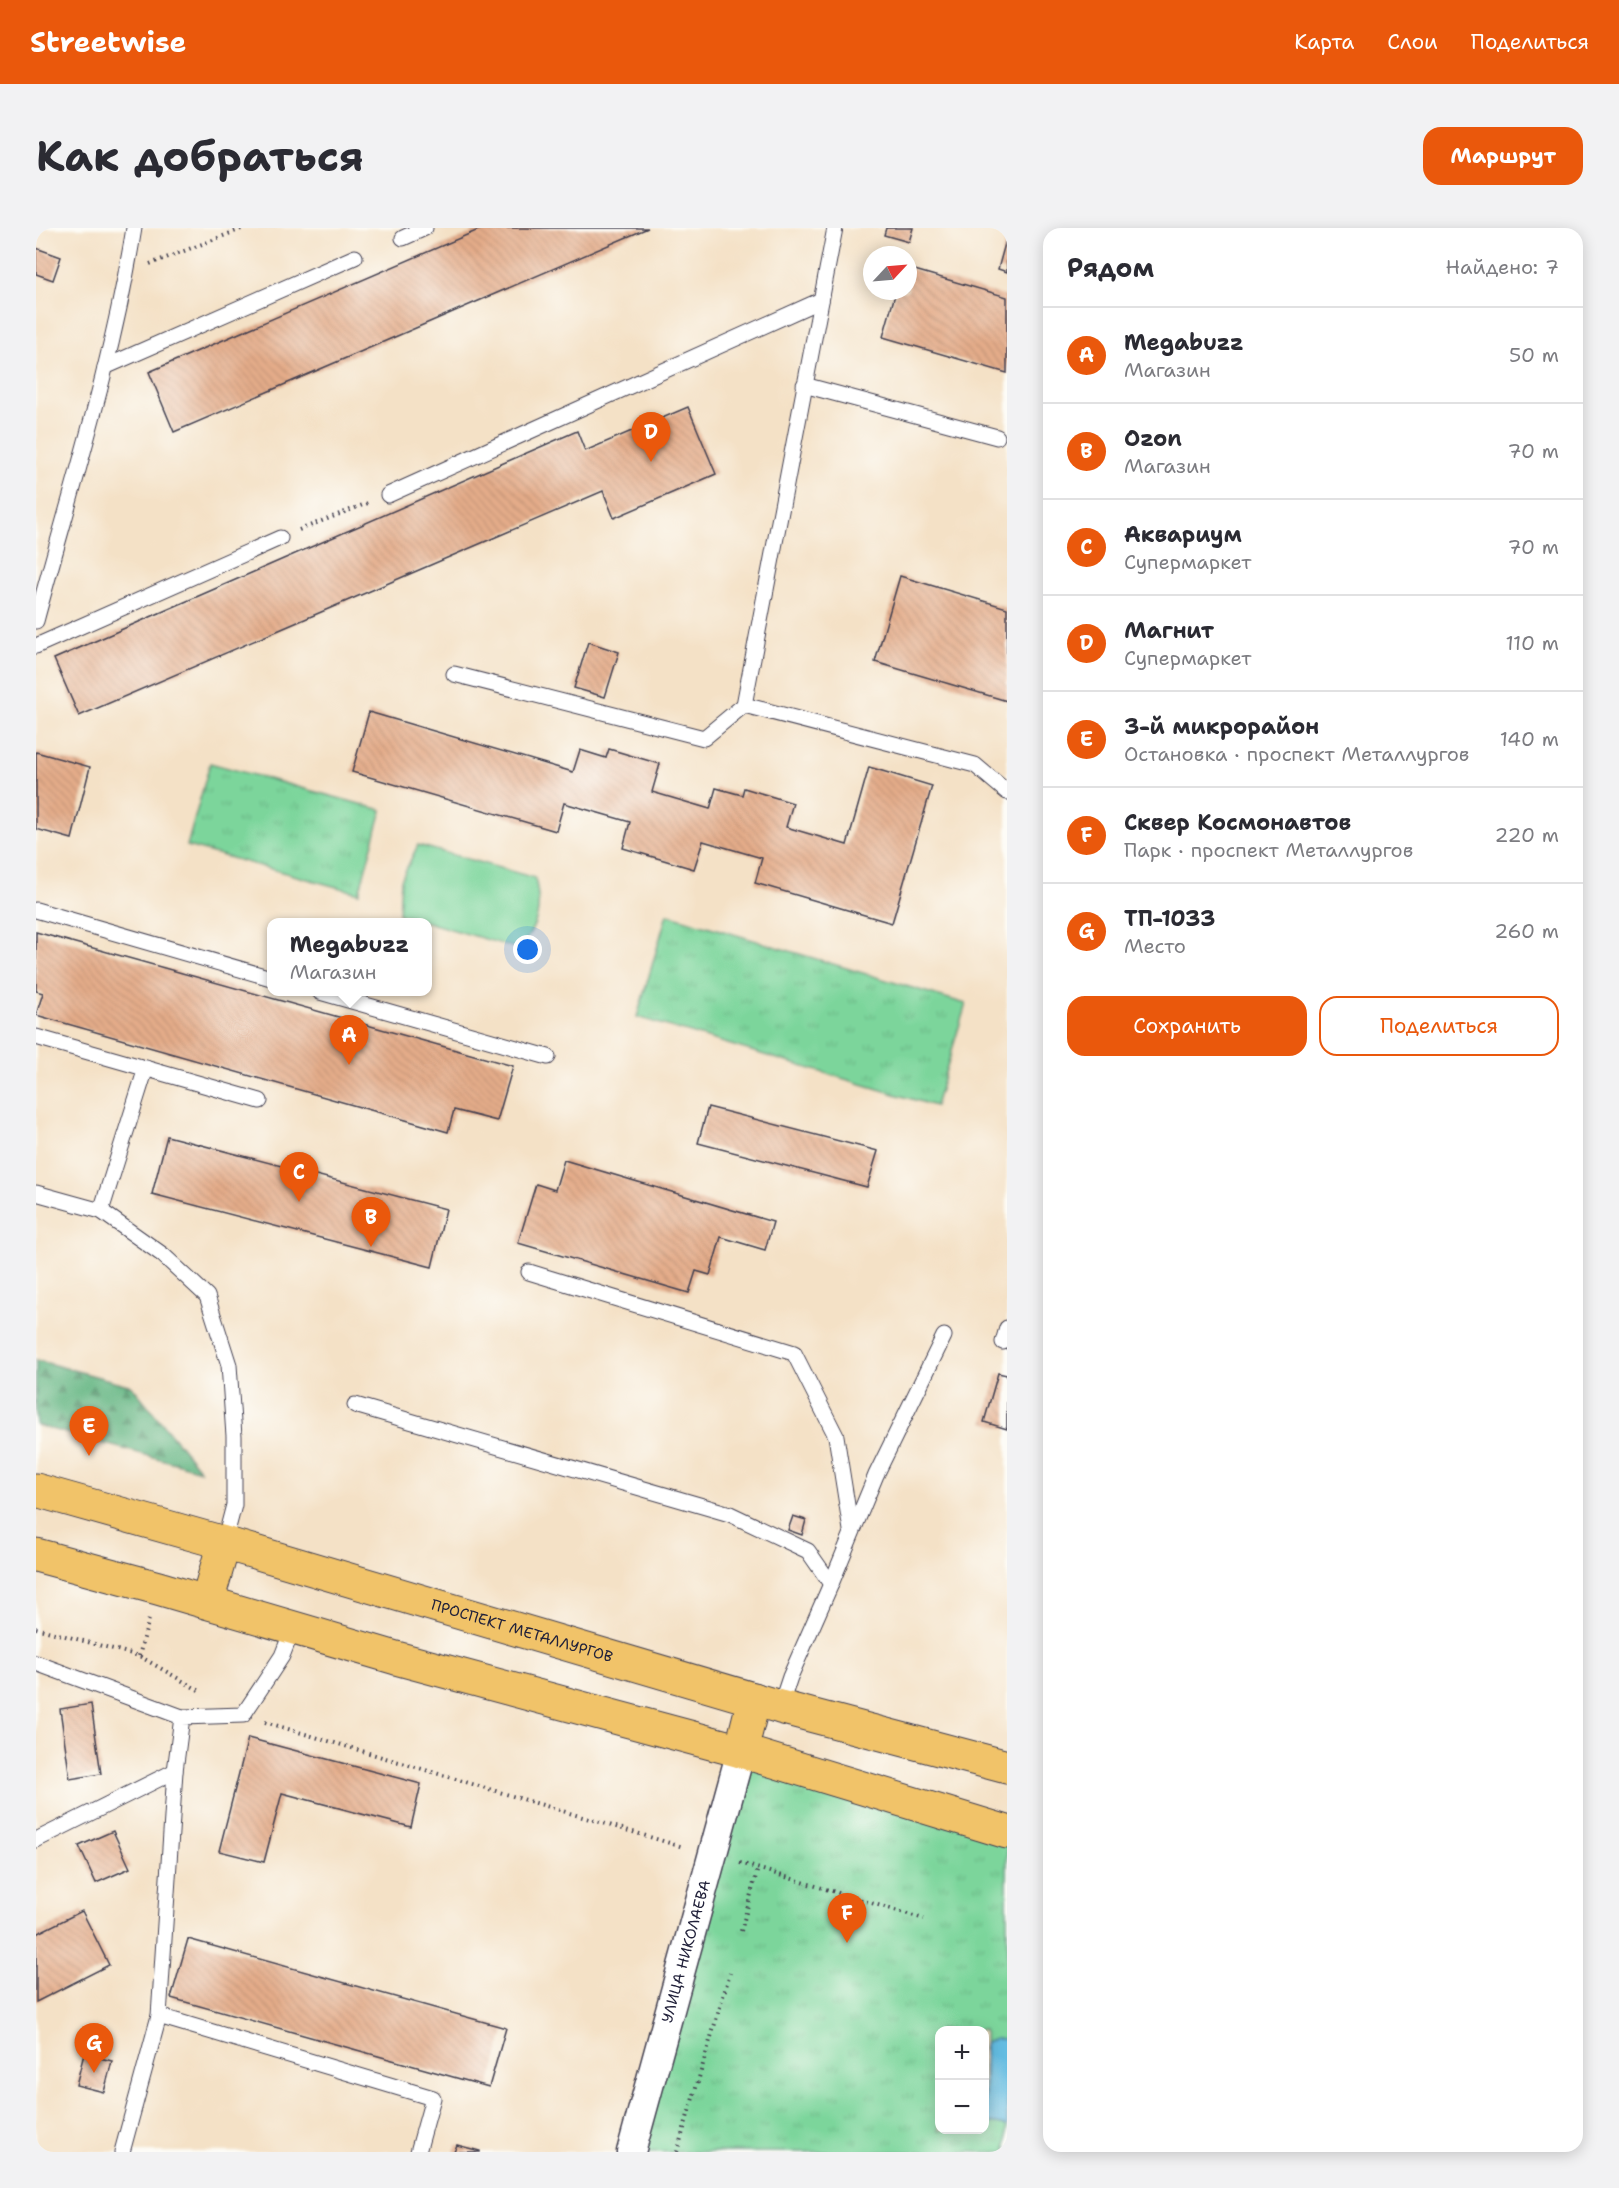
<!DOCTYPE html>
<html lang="ru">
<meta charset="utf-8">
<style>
body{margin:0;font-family:"Shantell Sans",sans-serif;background:#f2f2f3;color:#2b2b33}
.controls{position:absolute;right:18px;bottom:18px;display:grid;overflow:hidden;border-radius:12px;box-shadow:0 3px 15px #0003}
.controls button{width:54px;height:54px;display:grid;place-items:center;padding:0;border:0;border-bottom:2px solid #e1e1e2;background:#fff;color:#2b2b33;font:30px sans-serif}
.compass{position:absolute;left:827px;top:18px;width:54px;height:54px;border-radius:50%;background:#fff;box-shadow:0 3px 15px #0003;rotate:64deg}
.you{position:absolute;left:492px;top:722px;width:21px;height:21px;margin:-15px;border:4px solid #fff;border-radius:50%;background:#1a73e8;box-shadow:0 0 0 9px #1a73e833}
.badge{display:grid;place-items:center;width:39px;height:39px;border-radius:50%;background:#ea580c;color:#fff;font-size:20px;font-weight:700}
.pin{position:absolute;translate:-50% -50px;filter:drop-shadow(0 2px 3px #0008)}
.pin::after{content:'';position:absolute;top:32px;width:21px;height:18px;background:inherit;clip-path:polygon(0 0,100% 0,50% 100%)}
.popup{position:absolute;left:231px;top:690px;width:165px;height:78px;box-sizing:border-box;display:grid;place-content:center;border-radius:12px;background:#fff;filter:drop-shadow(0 2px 4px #0005);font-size:20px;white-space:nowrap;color:#7c7c81}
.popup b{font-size:22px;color:#2b2b33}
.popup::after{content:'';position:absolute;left:50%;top:100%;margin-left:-12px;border:12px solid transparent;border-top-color:#fff}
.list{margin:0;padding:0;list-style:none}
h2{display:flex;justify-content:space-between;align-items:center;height:78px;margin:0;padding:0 24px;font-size:26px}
h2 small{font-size:20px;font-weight:400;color:#7c7c81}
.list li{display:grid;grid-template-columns:39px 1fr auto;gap:18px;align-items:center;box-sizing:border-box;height:96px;padding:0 24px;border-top:2px solid #e1e1e2}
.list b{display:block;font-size:22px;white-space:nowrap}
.list p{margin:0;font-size:20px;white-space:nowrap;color:#7c7c81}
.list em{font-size:20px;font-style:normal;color:#7c7c81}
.actions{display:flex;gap:12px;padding:18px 24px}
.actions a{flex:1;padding:14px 0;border:2px solid #ea580c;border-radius:18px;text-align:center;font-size:21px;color:#ea580c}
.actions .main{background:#ea580c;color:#fff}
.map{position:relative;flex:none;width:971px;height:1924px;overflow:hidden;border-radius:18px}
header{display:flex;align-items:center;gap:36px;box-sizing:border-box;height:84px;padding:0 30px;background:#ea580c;color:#fff}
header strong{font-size:28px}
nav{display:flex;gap:33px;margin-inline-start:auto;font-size:21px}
.intro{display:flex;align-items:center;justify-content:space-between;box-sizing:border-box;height:144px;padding:0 36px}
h1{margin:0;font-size:42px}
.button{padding:15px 27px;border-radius:18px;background:#ea580c;color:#fff;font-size:21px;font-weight:700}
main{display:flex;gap:36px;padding:0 36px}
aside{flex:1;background:#fff;border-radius:18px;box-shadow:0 3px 15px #0003}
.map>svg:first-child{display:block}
.grass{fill:#7cd59b;stroke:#4f7c6b;stroke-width:1.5}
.forest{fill:url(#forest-firs);stroke:#446c5f;stroke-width:1.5}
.park{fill:url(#park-tufts);stroke:#4f7c6b;stroke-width:1.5;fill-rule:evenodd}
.water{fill:#63bce1;stroke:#426f8e;stroke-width:1.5}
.building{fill:url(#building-back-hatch)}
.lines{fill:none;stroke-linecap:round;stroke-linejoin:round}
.service-casing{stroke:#423f50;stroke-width:17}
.minor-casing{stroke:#423f50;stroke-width:31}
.primary-casing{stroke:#423f50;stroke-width:35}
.path{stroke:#423f50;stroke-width:4;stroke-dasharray:1.5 4.5;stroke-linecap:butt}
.service{stroke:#fff;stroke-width:15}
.minor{stroke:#fff;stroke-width:28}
.primary{stroke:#f1c369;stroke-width:33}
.labels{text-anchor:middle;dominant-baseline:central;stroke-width:4.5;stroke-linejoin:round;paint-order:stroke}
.street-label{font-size:15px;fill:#22223b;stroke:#fdfcf7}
</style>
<header>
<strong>Streetwise</strong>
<nav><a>Карта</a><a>Слои</a><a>Поделиться</a></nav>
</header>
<div class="intro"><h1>Как добраться</h1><a class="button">Маршрут</a></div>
<main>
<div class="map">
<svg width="971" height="1924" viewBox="0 0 971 1924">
<defs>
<pattern id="forest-firs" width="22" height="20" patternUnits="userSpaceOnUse" patternTransform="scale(1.5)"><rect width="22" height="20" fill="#65b683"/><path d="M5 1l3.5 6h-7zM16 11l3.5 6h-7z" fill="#53946c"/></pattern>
<pattern id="park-tufts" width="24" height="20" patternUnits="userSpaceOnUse" patternTransform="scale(1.5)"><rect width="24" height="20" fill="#7cd59b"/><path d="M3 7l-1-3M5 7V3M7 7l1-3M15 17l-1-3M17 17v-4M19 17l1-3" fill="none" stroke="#6bb786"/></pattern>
<pattern id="building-back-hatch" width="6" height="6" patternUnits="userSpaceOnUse" patternTransform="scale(1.5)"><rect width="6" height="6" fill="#e4ac89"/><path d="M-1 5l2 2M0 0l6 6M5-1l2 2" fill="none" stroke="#c39477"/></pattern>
</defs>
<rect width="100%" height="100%" fill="#fdfcf7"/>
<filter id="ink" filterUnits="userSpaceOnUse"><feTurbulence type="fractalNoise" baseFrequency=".0167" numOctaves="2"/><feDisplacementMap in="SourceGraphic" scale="12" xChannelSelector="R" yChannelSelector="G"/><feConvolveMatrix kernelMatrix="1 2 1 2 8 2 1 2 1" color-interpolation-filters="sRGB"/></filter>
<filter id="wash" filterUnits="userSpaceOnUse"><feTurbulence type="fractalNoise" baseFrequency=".008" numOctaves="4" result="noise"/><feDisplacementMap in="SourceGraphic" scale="24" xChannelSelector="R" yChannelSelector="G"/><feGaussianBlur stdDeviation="1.35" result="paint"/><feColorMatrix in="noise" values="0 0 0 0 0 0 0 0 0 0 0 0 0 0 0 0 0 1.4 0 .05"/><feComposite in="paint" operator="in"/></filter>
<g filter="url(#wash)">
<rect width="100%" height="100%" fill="#f4e1c6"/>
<!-- grass -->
<path class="grass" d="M382,617L499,650C506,680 503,697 483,721L363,686L365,652Z"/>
<!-- forest -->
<polygon class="forest" points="0,1132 96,1158 164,1242 0,1197"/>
<!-- park -->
<g class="park">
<polygon points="174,535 346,582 323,665 151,618"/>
<polygon points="631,686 930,776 899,878 601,789"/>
<path d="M705,1523L971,1604V1924H595ZM903,1802H948V1902H903Z"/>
</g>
<!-- water -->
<polygon class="water" points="959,1811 971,1811 971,1898 949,1894 949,1815"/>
<g id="blocks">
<!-- building -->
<g class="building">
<polygon points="447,0 612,0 138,204 113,144"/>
<polygon points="850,0 877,0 873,14 848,7"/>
<polygon points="970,12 971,12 971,44 962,41"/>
<polygon points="0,20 25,29 17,52 0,46"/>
<polygon points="872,40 971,69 971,145 847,109 860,63 872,63"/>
<polygon points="652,179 680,246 578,290 567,263 43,488 18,431 541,203 549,223"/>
<polygon points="864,348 971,380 971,473 839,434"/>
<polygon points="552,414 583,424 569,469 538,460"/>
<polygon points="333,484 537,544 544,522 570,530 573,521 624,536 616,564 674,581 680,560 706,567 708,560 757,575 750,599 811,617 833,539 896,558 856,695 719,655 726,630 667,613 658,641 587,620 594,594 528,575 520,603 316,544"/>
<polygon points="0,524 54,539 36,611 0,601"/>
<polygon points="0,704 477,838 461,893 418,882 412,904 0,787 7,765 0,763"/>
<polygon points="672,879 842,923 831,959 662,915"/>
<polygon points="131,908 410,981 396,1039 116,966"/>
<polygon points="528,932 737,994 729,1022 685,1009 674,1047 660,1043 653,1065 482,1015 500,956 519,962"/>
<polygon points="962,1145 971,1147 971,1201 948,1194"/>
<polygon points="757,1288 770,1292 766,1307 752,1302"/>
<polygon points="55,1476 65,1546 34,1551 24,1481"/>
<polygon points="212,1510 385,1556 375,1599 246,1565 228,1634 183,1623"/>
<polygon points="77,1603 94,1640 60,1655 43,1618"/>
<polygon points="46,1683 73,1737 0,1774 0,1706"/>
<polygon points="152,1711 470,1800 453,1859 135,1770"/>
<polygon points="48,1826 76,1833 68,1864 40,1857"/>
<polygon points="421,1917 444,1923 444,1924 418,1924"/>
</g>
</g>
</g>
<g filter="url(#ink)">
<use href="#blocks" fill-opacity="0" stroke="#423f50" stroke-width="1.5"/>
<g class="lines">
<!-- service casing -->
<g class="service-casing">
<g id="service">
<polyline points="367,10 389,0"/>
<polyline points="69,139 319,29"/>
<polyline points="768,157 961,209"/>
<polyline points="352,267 785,72"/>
<path d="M0,393C35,263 77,133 98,0"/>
<polyline points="0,418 244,310"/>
<polyline points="418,446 668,510 708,477 939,537 971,564"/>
<polyline points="708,477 799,0"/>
<polyline points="0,682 235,750"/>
<polyline points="284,764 512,829"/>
<polyline points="0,809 224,873"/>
<polyline points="0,965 65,983 127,1027 171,1068 193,1137 198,1208 198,1277 188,1315"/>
<polyline points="65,983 110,840"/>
<polyline points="493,1044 758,1125 800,1208 815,1302"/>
<polyline points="967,1114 971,1100"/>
<polyline points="319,1177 694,1286 772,1323 795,1356"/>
<polyline points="0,1435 146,1489"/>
<polyline points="744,1479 754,1449 795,1356 840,1247 908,1108"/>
<polyline points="0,1612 139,1543"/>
<polyline points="123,1788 397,1870 382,1924"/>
<polyline points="86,1924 123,1788 139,1543 146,1489 207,1487 246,1428 257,1400"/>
</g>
</g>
<!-- minor casing -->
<g class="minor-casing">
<g id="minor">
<path id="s1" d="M595,1924L705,1523"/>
</g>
</g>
<!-- primary casing -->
<g class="primary-casing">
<g id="primary">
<path id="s2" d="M0,1262L188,1315L744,1479L971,1539"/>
<polyline points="0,1327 122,1360 360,1430 705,1523 971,1604"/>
<polyline points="171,1374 188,1315"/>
<polyline points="705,1523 718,1471"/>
</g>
</g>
<!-- path -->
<g class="path">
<polyline points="114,36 208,0"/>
<polyline points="263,302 332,275"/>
<polyline points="0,1400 103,1428 166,1464"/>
<polyline points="103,1428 113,1391"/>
<polyline points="229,1494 647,1619"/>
<polyline points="704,1635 888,1691"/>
<polyline points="705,1703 722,1640"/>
<polyline points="641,1924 694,1745"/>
</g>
<!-- service -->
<use href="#service" class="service"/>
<!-- minor -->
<use href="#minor" class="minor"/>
<!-- primary -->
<use href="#primary" class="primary"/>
</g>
</g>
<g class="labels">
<!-- street labels -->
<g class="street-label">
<text stroke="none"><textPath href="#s2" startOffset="506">ПРОСПЕКТ МЕТАЛЛУРГОВ</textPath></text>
<text stroke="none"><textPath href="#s1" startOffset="208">УЛИЦА НИКОЛАЕВА</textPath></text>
</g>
</g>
</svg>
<div class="controls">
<button>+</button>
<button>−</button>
</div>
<svg class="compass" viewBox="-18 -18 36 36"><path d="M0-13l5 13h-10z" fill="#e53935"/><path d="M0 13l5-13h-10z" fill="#7c7c81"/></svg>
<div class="you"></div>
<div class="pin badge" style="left:313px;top:837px">A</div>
<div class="popup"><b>Megabuzz</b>Магазин</div>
<div class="pin badge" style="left:335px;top:1019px">B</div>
<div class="pin badge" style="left:263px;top:974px">C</div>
<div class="pin badge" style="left:615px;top:234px">D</div>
<div class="pin badge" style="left:53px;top:1228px">E</div>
<div class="pin badge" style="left:811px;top:1715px">F</div>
<div class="pin badge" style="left:58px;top:1845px">G</div>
</div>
<aside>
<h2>Рядом<small>Найдено: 7</small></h2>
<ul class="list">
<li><span class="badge">A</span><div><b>Megabuzz</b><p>Магазин</p></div><em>50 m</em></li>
<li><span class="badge">B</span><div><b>Ozon</b><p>Магазин</p></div><em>70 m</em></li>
<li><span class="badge">C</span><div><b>Аквариум</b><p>Супермаркет</p></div><em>70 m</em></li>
<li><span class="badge">D</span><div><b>Магнит</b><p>Супермаркет</p></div><em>110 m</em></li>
<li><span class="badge">E</span><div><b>3-й микрорайон</b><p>Остановка · проспект Металлургов</p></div><em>140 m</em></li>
<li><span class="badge">F</span><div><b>Сквер Космонавтов</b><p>Парк · проспект Металлургов</p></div><em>220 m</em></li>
<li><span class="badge">G</span><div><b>ТП-1033</b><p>Место</p></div><em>260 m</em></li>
</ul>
<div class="actions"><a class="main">Сохранить</a><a>Поделиться</a></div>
</aside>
</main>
